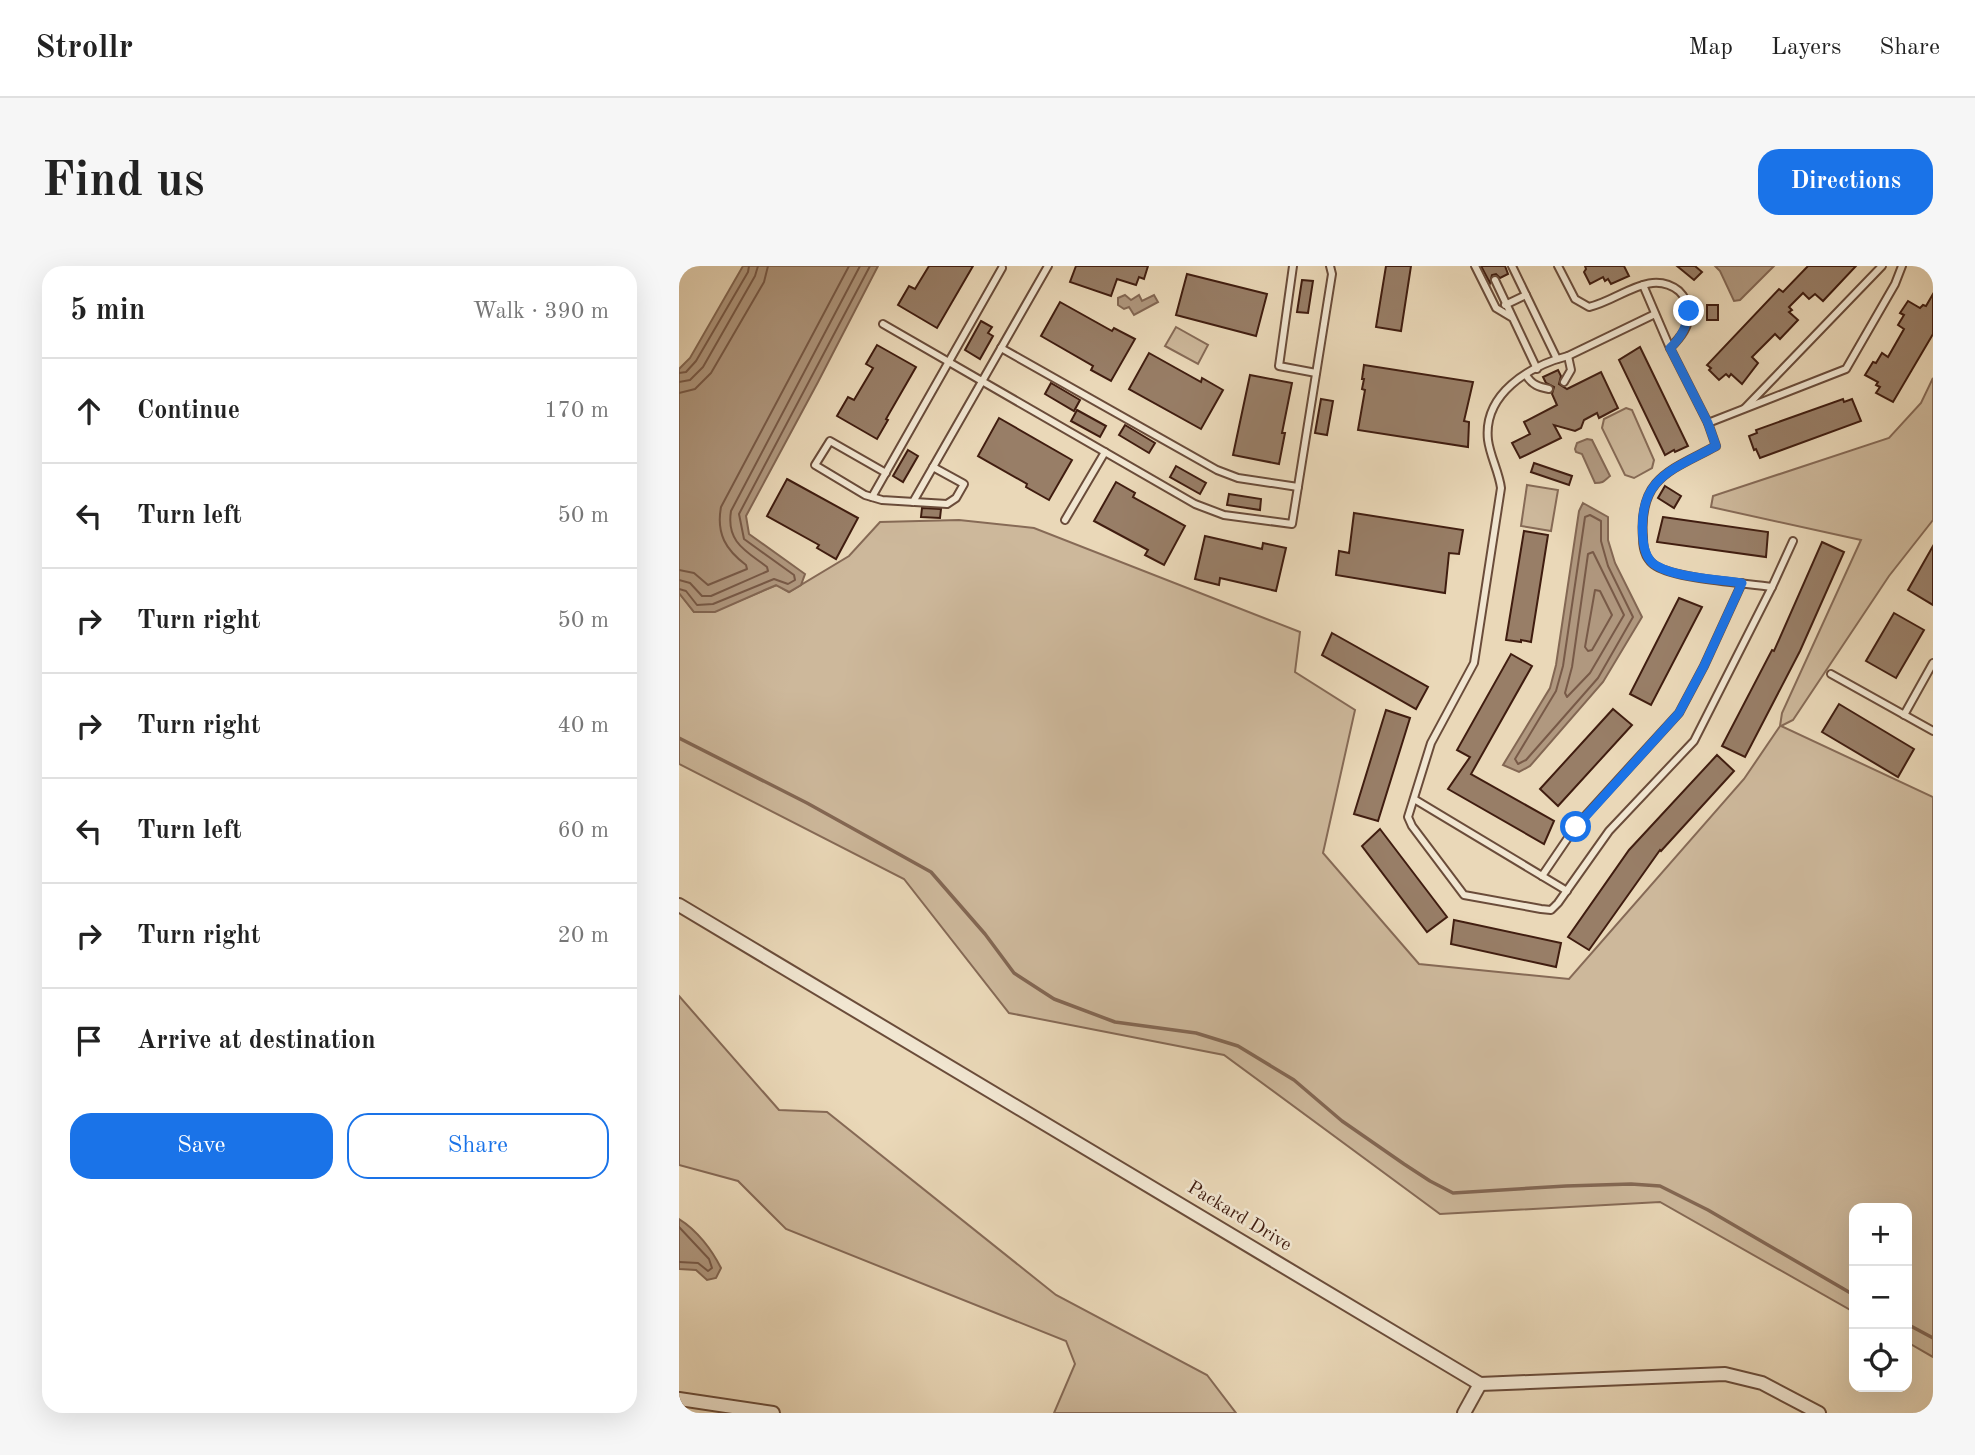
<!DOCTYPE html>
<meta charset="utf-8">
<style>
body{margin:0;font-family:"Old Standard TT",serif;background:#f6f6f6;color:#222}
.controls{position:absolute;right:21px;bottom:21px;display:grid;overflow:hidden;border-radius:14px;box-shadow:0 7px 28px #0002}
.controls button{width:63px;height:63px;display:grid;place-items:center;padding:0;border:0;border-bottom:2px solid #e0e0e0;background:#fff;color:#222;font:35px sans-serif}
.stop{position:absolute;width:21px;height:21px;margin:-16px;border:5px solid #1a73e8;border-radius:50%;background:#fff}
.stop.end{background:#1a73e8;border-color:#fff;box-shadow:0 2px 7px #0008}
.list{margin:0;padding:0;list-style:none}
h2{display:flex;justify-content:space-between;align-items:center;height:91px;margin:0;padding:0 28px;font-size:30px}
h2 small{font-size:23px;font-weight:400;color:#767676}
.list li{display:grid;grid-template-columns:46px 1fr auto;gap:21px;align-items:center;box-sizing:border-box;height:105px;padding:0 28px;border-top:2px solid #e0e0e0}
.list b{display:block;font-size:26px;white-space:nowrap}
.list em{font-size:23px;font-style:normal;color:#767676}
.actions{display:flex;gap:14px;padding:21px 28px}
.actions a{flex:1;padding:16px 0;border:2px solid #1a73e8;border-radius:21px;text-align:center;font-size:24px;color:#1a73e8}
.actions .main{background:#1a73e8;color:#fff}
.icon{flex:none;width:38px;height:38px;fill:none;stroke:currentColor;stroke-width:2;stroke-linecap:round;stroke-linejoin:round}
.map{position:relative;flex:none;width:1254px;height:1147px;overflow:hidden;border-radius:21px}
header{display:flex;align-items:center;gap:42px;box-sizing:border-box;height:98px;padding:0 35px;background:#fff;border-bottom:2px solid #e0e0e0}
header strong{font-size:33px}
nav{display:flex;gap:38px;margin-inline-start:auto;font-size:24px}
.intro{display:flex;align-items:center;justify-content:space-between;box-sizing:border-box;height:168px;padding:0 42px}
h1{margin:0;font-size:49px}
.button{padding:18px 32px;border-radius:21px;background:#1a73e8;color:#fff;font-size:24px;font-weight:700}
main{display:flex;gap:42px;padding:0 42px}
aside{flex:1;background:#fff;border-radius:21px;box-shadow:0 7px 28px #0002}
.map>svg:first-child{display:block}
.green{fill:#cdb89b;stroke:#866a56;stroke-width:2}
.water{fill:#b0987f;stroke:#836753;stroke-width:2}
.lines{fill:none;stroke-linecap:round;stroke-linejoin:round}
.shore{stroke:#785a48;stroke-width:2}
.stream{stroke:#836753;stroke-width:3.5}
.building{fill:#987e67;stroke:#401d10;stroke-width:2}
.lane-casing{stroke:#6a4c3a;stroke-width:10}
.street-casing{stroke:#6a4c3a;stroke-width:16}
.lane{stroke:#f1e6d1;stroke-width:6}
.street{stroke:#f1e6d1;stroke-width:12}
.route{stroke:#1a73e8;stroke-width:9}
.labels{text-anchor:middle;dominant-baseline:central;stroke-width:5;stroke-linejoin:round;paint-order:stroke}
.street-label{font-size:19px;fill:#401d10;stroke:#f1e6d1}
</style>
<header>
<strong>Strollr</strong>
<nav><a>Map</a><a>Layers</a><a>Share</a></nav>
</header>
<div class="intro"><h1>Find us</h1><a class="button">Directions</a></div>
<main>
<aside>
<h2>5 min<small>Walk · 390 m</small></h2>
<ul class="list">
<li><svg class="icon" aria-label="ahead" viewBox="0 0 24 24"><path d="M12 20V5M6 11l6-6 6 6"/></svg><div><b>Continue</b></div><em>170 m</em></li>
<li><svg class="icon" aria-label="left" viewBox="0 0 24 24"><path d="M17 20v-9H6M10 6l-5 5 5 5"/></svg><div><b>Turn left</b></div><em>50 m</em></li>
<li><svg class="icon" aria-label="right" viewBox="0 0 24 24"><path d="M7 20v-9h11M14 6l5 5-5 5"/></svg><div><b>Turn right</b></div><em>50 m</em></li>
<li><svg class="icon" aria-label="right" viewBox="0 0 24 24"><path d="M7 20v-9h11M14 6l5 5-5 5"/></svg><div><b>Turn right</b></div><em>40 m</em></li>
<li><svg class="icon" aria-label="left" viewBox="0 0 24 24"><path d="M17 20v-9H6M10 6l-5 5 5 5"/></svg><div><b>Turn left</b></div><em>60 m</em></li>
<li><svg class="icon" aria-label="right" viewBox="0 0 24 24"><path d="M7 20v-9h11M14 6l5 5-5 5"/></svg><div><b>Turn right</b></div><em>20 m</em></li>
<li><svg class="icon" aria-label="arrive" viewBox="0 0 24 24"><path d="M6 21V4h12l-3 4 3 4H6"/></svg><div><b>Arrive at destination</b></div></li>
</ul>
<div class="actions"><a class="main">Save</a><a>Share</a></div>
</aside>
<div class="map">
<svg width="1254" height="1147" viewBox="0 0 1254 1147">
<rect width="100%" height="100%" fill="#ead8b8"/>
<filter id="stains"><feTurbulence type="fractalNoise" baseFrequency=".00286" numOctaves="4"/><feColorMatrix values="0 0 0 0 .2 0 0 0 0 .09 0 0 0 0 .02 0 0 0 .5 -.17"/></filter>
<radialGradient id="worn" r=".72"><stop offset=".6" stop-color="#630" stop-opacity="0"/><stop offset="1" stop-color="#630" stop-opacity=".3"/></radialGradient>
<!-- green -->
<g class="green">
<polygon points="497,61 529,79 519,98 486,80"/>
<polygon points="1254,112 1254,254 1210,310 1114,454 1102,460 1254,531 1254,1091 1228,1076 1228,942 1175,942 1175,1046 981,936 761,948 545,789 330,747 225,613 0,498 0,327 15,346 36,345 98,319 110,326 170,290 201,256 280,254 355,262 621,366 616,406 676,444 644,587 740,698 890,713 1065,513 1101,460 1103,447 1182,274 1032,241 1034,230 1210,172 1242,137"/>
<polygon points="947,142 953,144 975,194 973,202 955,212 946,209 923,162 925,153"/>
<polygon points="848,219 879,224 872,265 842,260"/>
<polygon points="0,730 100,844 148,846 377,1029 528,1109 557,1147 375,1147 396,1098 387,1075 107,963 59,915 0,899"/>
</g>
<!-- water -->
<g class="water">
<polygon points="64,0 199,0 139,116 67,250 70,268 126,308 122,319 110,326 97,319 36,346 15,346 0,327 0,103 11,92"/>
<polygon points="1036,0 1095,0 1061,34 1055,35 1041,5"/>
<polygon points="446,29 452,34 460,29 463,35 475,29 479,36 455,49 450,41 445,43 439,39 439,32"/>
<path d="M908,173L913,174L931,210C925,215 925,217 916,217L903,188L897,186L896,183L898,177Z"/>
<polygon points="904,237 929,251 929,274 936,297 963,351 924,416 851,500 840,506 824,499 871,422 877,399 900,245"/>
<path d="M0,953C18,964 33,984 42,1002L37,1012L28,1014L17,1004L0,1003Z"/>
</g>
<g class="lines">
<!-- shore -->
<g class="shore">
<polyline points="0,107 7,106 17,95 69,6 70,0"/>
<polyline points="0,116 11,114 24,101 76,10 79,0"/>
<polyline points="0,127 16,123 32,107 85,16 89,0"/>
<polygon points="911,249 922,255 922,275 929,300 954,351 919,412 847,494 839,498 836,493 877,425 884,400 906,251"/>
<polygon points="914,286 945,349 911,407 888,431 886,427 893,401 909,288"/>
<path d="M0,304L15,307L29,319L68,303L67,299C47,284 37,268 42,241L170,0"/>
<path d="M0,314L11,317L23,330H32L89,305L88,301C67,285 47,276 52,245L181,0"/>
<polyline points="0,323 7,325 18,339 34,338 95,313 109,318 116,314 115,309 65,273 60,248 191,0"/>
<polygon points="916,324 921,325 933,349 913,384 909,385 906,381"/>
<polyline points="0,961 30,993 33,1002 29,1005 19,997 0,996"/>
</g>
<!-- stream -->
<g class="stream">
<polyline points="0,472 128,537 252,606 306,668 335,707 375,733 436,756 517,767 559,780 615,814 663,855 725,898 751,915 774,927 887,920 952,918 981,920 1029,944 1175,1029"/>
<polyline points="1228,1058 1254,1072"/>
</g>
</g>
<!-- building -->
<g class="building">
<polygon points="250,0 294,0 258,62 219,39 230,20 236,23"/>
<polygon points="397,0 469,0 465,13 460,11 457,19 438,13 432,30 391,16"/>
<polygon points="707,0 732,0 722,65 697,61"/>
<polygon points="802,0 826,0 829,8 821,12 817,8 813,9 811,17"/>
<polygon points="906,0 945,0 950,10 932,18 929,13 926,15 924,11 911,18 905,6 907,3"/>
<polygon points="998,0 1016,0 1023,6 1015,14"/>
<polygon points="1129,0 1177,0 1144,35 1136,28 1130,33 1124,27 1110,41 1113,44 1110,46 1119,54 1101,73 1096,68 1073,91 1079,97 1063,118 1052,108 1050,111 1047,108 1040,114 1030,104 1032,102 1028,99 1100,23 1104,26"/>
<polygon points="508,8 588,28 577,70 497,49"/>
<polygon points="623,14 634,15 629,47 618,46"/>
<polygon points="1254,28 1254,68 1214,136 1197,127 1201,121 1197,119 1199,116 1186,109 1194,96 1197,97 1203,87 1209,91 1225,63 1219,59 1225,49 1221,47 1229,35 1241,42 1244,39 1247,40"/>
<polygon points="381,36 433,65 435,62 456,73 432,115 412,104 414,100 362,70"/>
<rect x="1028" y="39" width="11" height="15"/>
<polygon points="302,55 313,61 309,67 314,70 301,93 286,84"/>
<polygon points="198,79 237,101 207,153 209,154 198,173 158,150 169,131 175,134 194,102 187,98"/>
<polygon points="961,81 1009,180 996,186 995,184 986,189 940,94"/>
<polygon points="470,87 522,116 523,112 544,124 522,163 450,123"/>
<polygon points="685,99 794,116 785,155 790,156 789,181 679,164 686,124 683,123 685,113 683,113"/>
<polygon points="879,104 882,110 880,118 888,123 922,106 939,142 920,152 918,147 905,154 902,162 896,165 875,159 882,172 841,192 833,177 851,168 845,156 878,139 873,128 875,121 867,117 864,111"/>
<polygon points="571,109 613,117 603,167 606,167 600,198 554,189"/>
<polygon points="372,117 401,134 395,145 366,128"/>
<polygon points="642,133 654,135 648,169 636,167"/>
<polygon points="1164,133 1165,136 1173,133 1182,155 1081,192 1077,183 1075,184 1070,170 1078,167 1077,164"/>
<polygon points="398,144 427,160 421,171 392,155"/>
<polygon points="320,152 393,194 370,234 347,221 348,218 299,190"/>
<polygon points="446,159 476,177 470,187 440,169"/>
<polygon points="229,184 239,190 224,216 214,210"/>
<polygon points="855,197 893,210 890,219 852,206"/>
<polygon points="497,200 527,217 521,228 491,211"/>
<polygon points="108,213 179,252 157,293 138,282 140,279 88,250"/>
<polygon points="437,216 456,227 454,231 506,260 485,299 466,289 469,284 415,255"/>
<polygon points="986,220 1002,230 995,242 979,232"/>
<polygon points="550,228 582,233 581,244 548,239"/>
<polygon points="243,242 262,243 261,252 242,251"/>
<polygon points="675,247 784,264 780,288 770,287 766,327 657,309 660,285 670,287"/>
<polygon points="984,251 1089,266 1087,291 978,276"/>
<polygon points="845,265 869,269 852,376 842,374 842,376 827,374"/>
<polygon points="526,270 583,283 584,277 607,282 597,325 541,312 540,319 516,313"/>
<polygon points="1143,276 1165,286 1121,385 1066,491 1043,480 1093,384 1095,385"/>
<polygon points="1254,280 1254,339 1229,324"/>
<polygon points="1000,332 1023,341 972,439 951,428"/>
<polygon points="1215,347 1245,364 1217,412 1187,395"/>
<polygon points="653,367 749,421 737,443 643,389"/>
<polygon points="832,388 853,400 792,508 875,555 865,578 769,523 791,491 778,484"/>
<polygon points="1160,438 1235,483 1219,511 1143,466"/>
<polygon points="934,443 953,459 879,540 861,523"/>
<polygon points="707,444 731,452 699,555 675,548"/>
<polygon points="1038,489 1055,505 982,585 981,584 910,684 889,671 950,584"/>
<polygon points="701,563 768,651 748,666 683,580"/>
<polygon points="775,654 882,677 877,701 772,678"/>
</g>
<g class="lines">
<!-- lane casing -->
<g class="lane-casing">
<g id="lane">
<polyline points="614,0 600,100 637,107"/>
<polyline points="796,0 817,42 832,51"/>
<polyline points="833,0 878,93"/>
<path d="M879,0L896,33L910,41C941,34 971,2 1000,25C1005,30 1009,37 1010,44C1012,59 1001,72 991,82L1029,157L1037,180C993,204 959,211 964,272C964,283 967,294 977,300C998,313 1066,317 1093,321"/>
<polyline points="816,14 858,103"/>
<polyline points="964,19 991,82"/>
<polyline points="826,39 847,29"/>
<path d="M976,48L889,90C850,100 804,128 809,174C811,190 820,206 822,222L795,397L752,477L729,551L733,560L785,629L862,643L872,644L879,637L930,565L1015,475L1093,321L1114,275"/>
<polyline points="204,58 516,238 545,249 613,258 653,8 651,0"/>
<polyline points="322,82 538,204 559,212 619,221"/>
<path d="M847,109C853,119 860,121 870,123"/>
<polyline points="885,116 892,104 889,90"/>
<polyline points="1066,142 1203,0"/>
<polyline points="1029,157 1167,103 1216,18 1223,0"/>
<polyline points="207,207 151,175 136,199 186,229 203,234 268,238 277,232 285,218 254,201"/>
<polyline points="193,231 323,2"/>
<polyline points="234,236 369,0"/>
<polyline points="386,254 426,186"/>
<polyline points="1152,408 1254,465"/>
<polyline points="1225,449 1254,397"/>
<polyline points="735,533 888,625"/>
<polyline points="863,610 897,560 1000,447 1025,400 1063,317"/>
</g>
</g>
<!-- street casing -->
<g class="street-casing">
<g id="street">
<polyline points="0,639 801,1118 1046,1108 1083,1117 1140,1147"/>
<polyline points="0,1133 94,1147"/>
<polyline points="785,1147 801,1118"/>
</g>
</g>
<!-- lane -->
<use href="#lane" class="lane"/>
<!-- street -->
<use href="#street" class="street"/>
</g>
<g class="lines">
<!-- route -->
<path class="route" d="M897,561L1000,447L1025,400L1063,317C1038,313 999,312 978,300C968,295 965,284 964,273C958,212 993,204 1037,180L1029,157L991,82C1003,71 1007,61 1010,45"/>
</g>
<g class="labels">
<!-- street labels -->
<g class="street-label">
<text transform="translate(560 951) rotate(31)">Packard Drive</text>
</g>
</g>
<rect width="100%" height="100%" filter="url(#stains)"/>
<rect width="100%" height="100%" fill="url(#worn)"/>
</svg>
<div class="controls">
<button>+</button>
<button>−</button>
<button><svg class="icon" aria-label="locate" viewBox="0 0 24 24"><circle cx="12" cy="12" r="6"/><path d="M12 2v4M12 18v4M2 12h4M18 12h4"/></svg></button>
</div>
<div class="stop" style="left:897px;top:561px"></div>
<div class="stop end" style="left:1010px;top:45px"></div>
</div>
</main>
